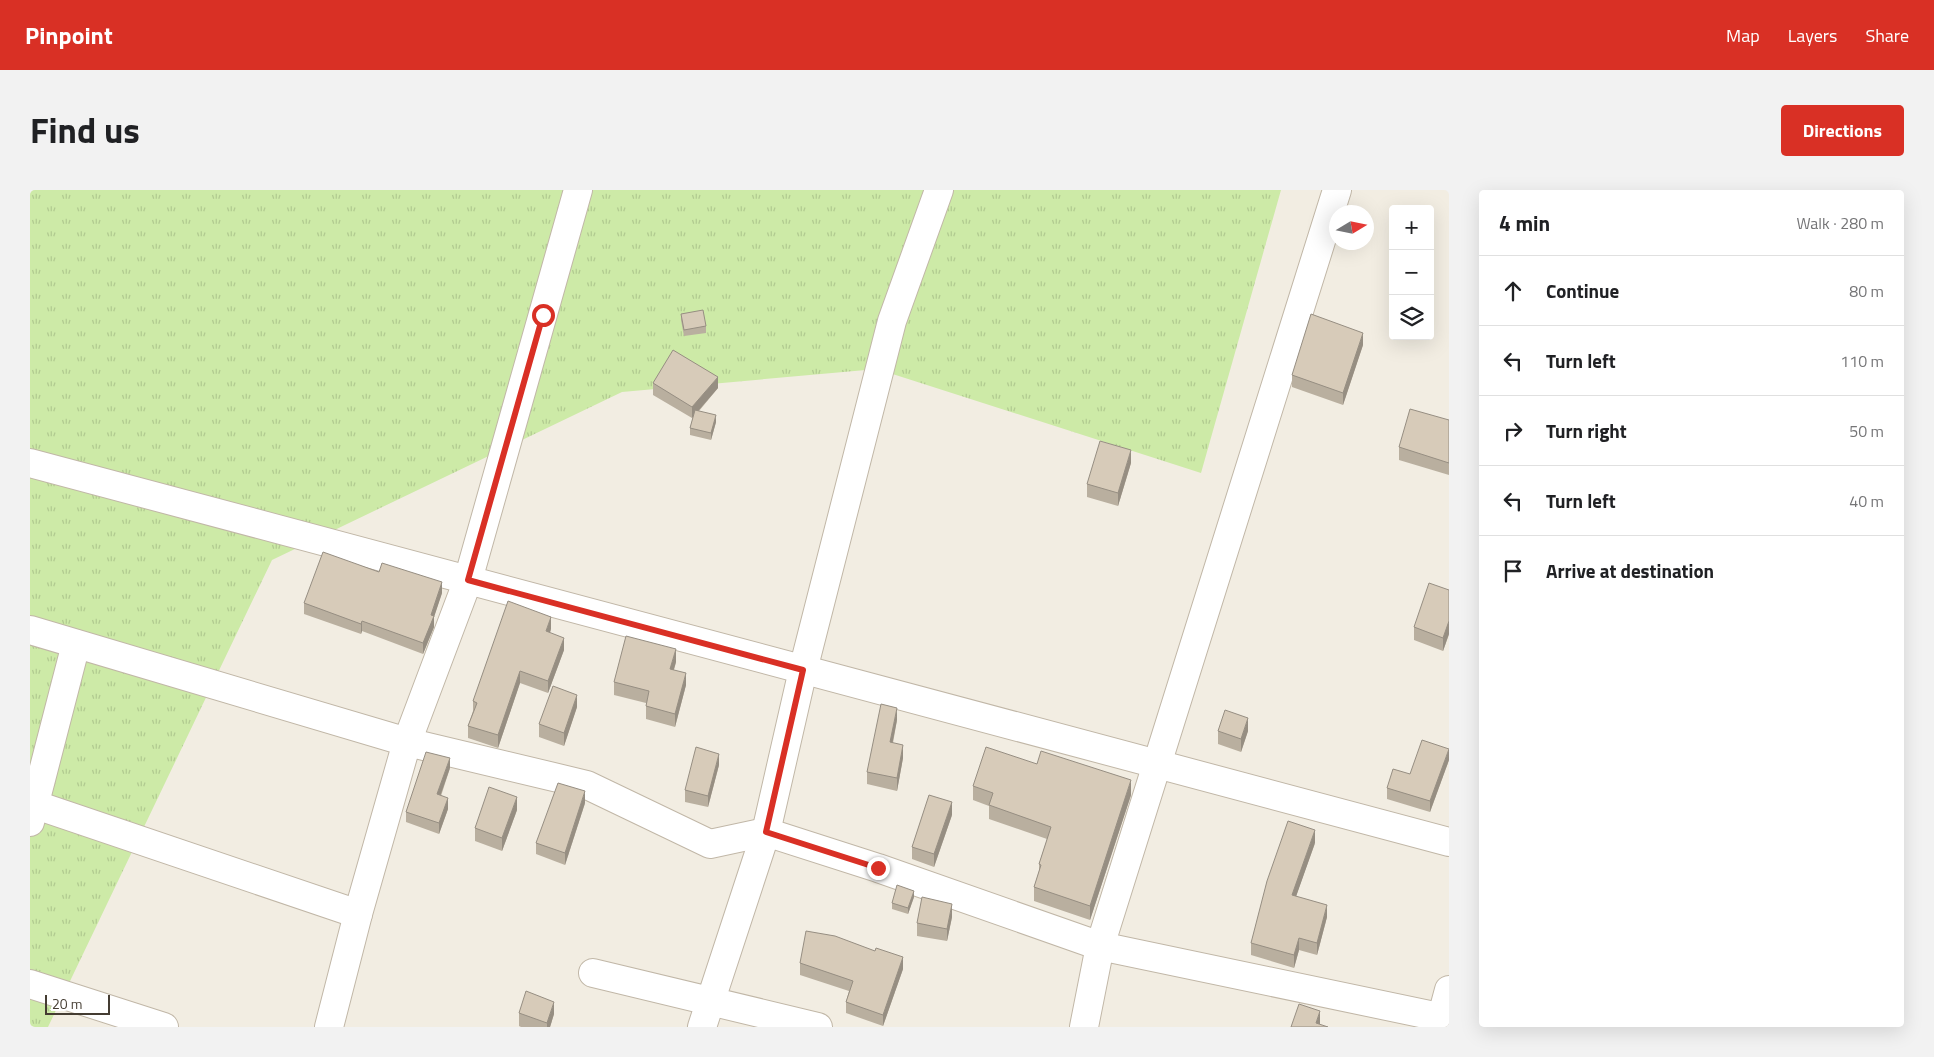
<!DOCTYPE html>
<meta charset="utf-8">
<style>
body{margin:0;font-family:"Titillium Web",sans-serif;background:#f2f2f2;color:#202124}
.controls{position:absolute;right:15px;top:15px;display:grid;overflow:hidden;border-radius:5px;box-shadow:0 5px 20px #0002}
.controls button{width:45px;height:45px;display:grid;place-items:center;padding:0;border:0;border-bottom:1px solid #e0e0e0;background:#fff;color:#202124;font:25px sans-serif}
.compass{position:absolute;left:1299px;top:15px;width:45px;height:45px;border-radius:50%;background:#fff;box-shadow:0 5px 20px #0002;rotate:80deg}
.scale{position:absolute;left:15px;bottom:12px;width:65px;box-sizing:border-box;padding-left:5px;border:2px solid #443c32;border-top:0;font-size:14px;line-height:18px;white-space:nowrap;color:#443c32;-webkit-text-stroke:4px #fff;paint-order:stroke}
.stop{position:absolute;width:15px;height:15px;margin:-11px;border:4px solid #d93025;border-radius:50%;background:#fff}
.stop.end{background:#d93025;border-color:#fff;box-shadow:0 1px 5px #0008}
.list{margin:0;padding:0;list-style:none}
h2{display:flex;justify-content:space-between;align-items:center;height:65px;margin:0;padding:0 20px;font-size:21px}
h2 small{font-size:16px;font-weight:400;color:#757577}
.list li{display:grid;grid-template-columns:32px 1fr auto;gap:15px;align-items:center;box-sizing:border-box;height:70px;padding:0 20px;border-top:1px solid #e0e0e0}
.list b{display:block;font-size:19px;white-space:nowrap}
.list em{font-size:16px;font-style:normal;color:#757577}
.icon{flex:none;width:28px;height:28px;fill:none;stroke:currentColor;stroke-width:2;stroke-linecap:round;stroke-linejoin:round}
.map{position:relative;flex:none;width:1419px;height:837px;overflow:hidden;border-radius:5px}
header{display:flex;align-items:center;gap:30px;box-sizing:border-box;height:70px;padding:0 25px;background:#d93025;color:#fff}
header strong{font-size:24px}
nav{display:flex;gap:28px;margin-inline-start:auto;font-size:18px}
.intro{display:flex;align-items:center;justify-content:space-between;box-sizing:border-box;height:120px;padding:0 30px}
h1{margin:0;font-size:35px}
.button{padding:12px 22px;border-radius:5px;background:#d93025;color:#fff;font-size:18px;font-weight:700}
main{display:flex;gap:30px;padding:0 30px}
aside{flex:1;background:#fff;border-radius:5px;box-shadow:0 5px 20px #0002}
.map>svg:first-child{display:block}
.grass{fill:url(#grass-tufts)}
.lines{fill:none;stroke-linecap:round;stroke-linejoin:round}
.minor-casing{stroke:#c1b7a7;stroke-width:30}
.minor{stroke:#fff;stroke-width:28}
.wall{fill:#b9af9f}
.shaded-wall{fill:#968e82}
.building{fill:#d7cbb9;stroke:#968e82}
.route{stroke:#d93025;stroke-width:6}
</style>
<header>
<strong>Pinpoint</strong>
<nav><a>Map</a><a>Layers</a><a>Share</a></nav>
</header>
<div class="intro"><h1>Find us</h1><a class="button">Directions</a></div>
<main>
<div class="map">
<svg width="1419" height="837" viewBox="0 0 1419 837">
<defs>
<pattern id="grass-tufts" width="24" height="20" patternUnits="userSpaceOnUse" patternTransform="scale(1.25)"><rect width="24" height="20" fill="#cdeaa7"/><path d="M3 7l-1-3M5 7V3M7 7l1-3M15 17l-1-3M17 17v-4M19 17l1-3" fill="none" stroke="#b1ca90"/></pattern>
</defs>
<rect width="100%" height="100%" fill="#f2ede2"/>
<!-- grass -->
<polygon class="grass" points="0,0 1251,0 1171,283 847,179 592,202 242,370 18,837 0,837"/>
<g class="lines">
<!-- minor casing -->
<g class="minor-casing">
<g id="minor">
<polyline points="0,273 1419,652"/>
<polyline points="0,440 377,552 557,595 680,654 736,642 848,678 1070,756 1419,829"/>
<polyline points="0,613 328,724"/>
<polyline points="0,632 46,454"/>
<polyline points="563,783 788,837"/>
<polyline points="0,794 134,837"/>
<polyline points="299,837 328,724 377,552 438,390 548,0"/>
<polyline points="672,837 736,642 773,480 862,131 909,0"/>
<polyline points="1054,837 1070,756 1307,0"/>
<polyline points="1409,837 1419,800"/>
</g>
</g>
<!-- minor -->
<use href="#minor" class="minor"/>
</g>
<!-- wall -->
<g class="wall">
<polygon points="651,124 676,136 676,143 654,146 651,130"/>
<polygon points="1333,155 1313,215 1262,197 1262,185"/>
<polygon points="623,193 688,198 669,221 686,232 681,250 660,245 660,238 663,227 662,228 623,205"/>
<polygon points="1419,230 1419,285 1369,270 1369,257"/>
<polygon points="1101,273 1088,316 1057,307 1057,294"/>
<polygon points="349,382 412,403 404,427 404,437 393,464 332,441 331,444 274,424 274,413"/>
<polygon points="1419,400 1419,444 1413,461 1384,450 1384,437"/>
<polygon points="521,439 520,443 534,460 518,503 490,493 468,558 438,548 438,536 443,521 443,511"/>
<polygon points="646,472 644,480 656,495 645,537 616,529 616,513 584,505 584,492"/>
<polygon points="547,517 534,556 509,547 509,534"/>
<polygon points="867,530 863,553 873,568 867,601 837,594 837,582"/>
<polygon points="1188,541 1218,541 1211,562 1188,554"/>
<polygon points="1419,570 1400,622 1357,609 1357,598 1380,584"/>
<polygon points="689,575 678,617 655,612 655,600"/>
<polygon points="420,578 411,606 418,619 409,644 376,632 376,622"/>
<polygon points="943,596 1101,605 1060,730 1004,711 1004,697 1009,681 1009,674 1017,649 959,629 959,616 943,610"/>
<polygon points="555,613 535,675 506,664 506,653"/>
<polygon points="487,620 472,661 445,651 445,638"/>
<polygon points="922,625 904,677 882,669 882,657"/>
<polygon points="1285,653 1266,706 1297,727 1287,765 1269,760 1264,778 1221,765 1221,753"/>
<polygon points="884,707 878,724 862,719 862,713"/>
<polygon points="922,727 917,751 887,746 887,733"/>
<polygon points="770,773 873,779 853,836 816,823 816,812 819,801 770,785"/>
<polygon points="489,823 524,824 520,837 491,837 489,836"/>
</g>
<!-- shaded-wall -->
<g class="shaded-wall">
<polygon points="1333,143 1333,155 1313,215 1313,203"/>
<polygon points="688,187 688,198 662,228 662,217"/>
<polygon points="686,225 686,232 681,250 681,243"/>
<polygon points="1101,260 1101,273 1088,316 1088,303"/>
<polygon points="412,392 412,403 404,427 404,437 393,464 393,453 401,425"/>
<polygon points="521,427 521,439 516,454 516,441"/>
<polygon points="332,431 332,441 331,444 331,434"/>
<polygon points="1419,431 1419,444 1413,461 1413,448"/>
<polygon points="534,448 534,460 518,503 518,491"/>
<polygon points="646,459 646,472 640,492 640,479"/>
<polygon points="490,481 490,493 468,558 468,545"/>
<polygon points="656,483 656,495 645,537 645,524"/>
<polygon points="547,505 547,517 534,556 534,543"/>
<polygon points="867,518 867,530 860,565 860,552"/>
<polygon points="1218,528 1218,541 1211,562 1211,549"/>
<polygon points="873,555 873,568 867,601 867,588"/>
<polygon points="1419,559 1419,570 1400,622 1400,611"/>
<polygon points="689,564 689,575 678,617 678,606"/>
<polygon points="420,568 420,578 407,615 407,604"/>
<polygon points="1101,590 1101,605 1060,730 1060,716"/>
<polygon points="555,601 555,613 535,675 535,663"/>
<polygon points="487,607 487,620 472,661 472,648"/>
<polygon points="418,608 418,619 409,644 409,633"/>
<polygon points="922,612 922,625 904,677 904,664"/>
<polygon points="1285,640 1285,653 1262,718 1262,705"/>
<polygon points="884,701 884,707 878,724 878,718"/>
<polygon points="922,714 922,727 917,751 917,739"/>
<polygon points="1297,715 1297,727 1287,765 1287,753"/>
<polygon points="1269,748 1269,760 1264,778 1264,765"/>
<polygon points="873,767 873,779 853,836 853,825"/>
<polygon points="524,812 524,824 520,837 517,837 517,833"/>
<polygon points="1290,821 1290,834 1288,837 1286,833"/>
</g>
<!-- building -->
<g class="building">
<polygon points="673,120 676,136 654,140 651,124"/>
<polygon points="1281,124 1333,143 1313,203 1262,185"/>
<polygon points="643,160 688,187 662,217 623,193"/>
<polygon points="1380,219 1419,230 1419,273 1369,257"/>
<polygon points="665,220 686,225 681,243 660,238"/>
<polygon points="1070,251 1101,260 1088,303 1057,294"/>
<polygon points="293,362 349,382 352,373 412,392 401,425 404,426 393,453 332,431 331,434 274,413"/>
<polygon points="1399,393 1419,400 1419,431 1413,448 1384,437"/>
<polygon points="478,411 521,427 516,441 534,448 518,491 490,481 468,545 438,536 447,513 443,511"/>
<polygon points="596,446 646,459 640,479 656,483 645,524 616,516 619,501 584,492"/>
<polygon points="523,496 547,505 534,543 509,534"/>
<polygon points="851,514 867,518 860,552 873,555 867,588 837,582"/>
<polygon points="1195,520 1218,528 1211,549 1188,541"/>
<polygon points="1392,550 1419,559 1400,611 1357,598 1363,579 1380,584"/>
<polygon points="666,557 689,564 678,606 655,600"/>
<polygon points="956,557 1007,574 1011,561 1101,590 1060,716 1004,697 1011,675 1009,674 1021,637 959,615 963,603 943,596"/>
<polygon points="396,562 420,568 407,604 418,608 409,633 376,622"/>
<polygon points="528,593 555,601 535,663 506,653"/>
<polygon points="459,597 487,607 472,648 445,638"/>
<polygon points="899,605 922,612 904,664 882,657"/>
<polygon points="1258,631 1285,640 1262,705 1297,715 1287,753 1269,748 1264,765 1221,753 1237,691"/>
<polygon points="867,695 884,701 878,718 862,713"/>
<polygon points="892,707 922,714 917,739 887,733"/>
<polygon points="776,741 805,746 845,761 846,758 873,767 853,825 816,812 823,791 770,773"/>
<polygon points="496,801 524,812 517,833 489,823"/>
<polygon points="1269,814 1290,821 1286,833 1298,837 1261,837"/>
</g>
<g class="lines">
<!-- route -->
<polyline class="route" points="513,125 438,390 773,480 736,642 848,678"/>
</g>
</svg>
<div class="controls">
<button>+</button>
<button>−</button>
<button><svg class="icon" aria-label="layers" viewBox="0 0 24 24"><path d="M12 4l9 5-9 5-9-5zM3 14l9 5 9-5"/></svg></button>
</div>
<svg class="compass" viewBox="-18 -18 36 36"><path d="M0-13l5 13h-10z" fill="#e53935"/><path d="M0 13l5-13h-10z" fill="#757577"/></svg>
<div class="scale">20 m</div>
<div class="stop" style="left:513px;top:125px"></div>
<div class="stop end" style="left:848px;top:678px"></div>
</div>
<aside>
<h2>4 min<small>Walk · 280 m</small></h2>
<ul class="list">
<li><svg class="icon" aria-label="ahead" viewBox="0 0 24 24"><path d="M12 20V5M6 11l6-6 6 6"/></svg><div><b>Continue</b></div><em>80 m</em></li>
<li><svg class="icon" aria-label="left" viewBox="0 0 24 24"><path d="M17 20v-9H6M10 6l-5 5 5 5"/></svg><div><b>Turn left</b></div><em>110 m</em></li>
<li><svg class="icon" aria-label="right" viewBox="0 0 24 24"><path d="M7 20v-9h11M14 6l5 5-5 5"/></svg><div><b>Turn right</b></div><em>50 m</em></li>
<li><svg class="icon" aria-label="left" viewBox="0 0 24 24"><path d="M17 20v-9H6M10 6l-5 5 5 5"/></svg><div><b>Turn left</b></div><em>40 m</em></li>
<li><svg class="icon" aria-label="arrive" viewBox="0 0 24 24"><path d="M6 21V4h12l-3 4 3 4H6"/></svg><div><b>Arrive at destination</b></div></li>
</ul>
</aside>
</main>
